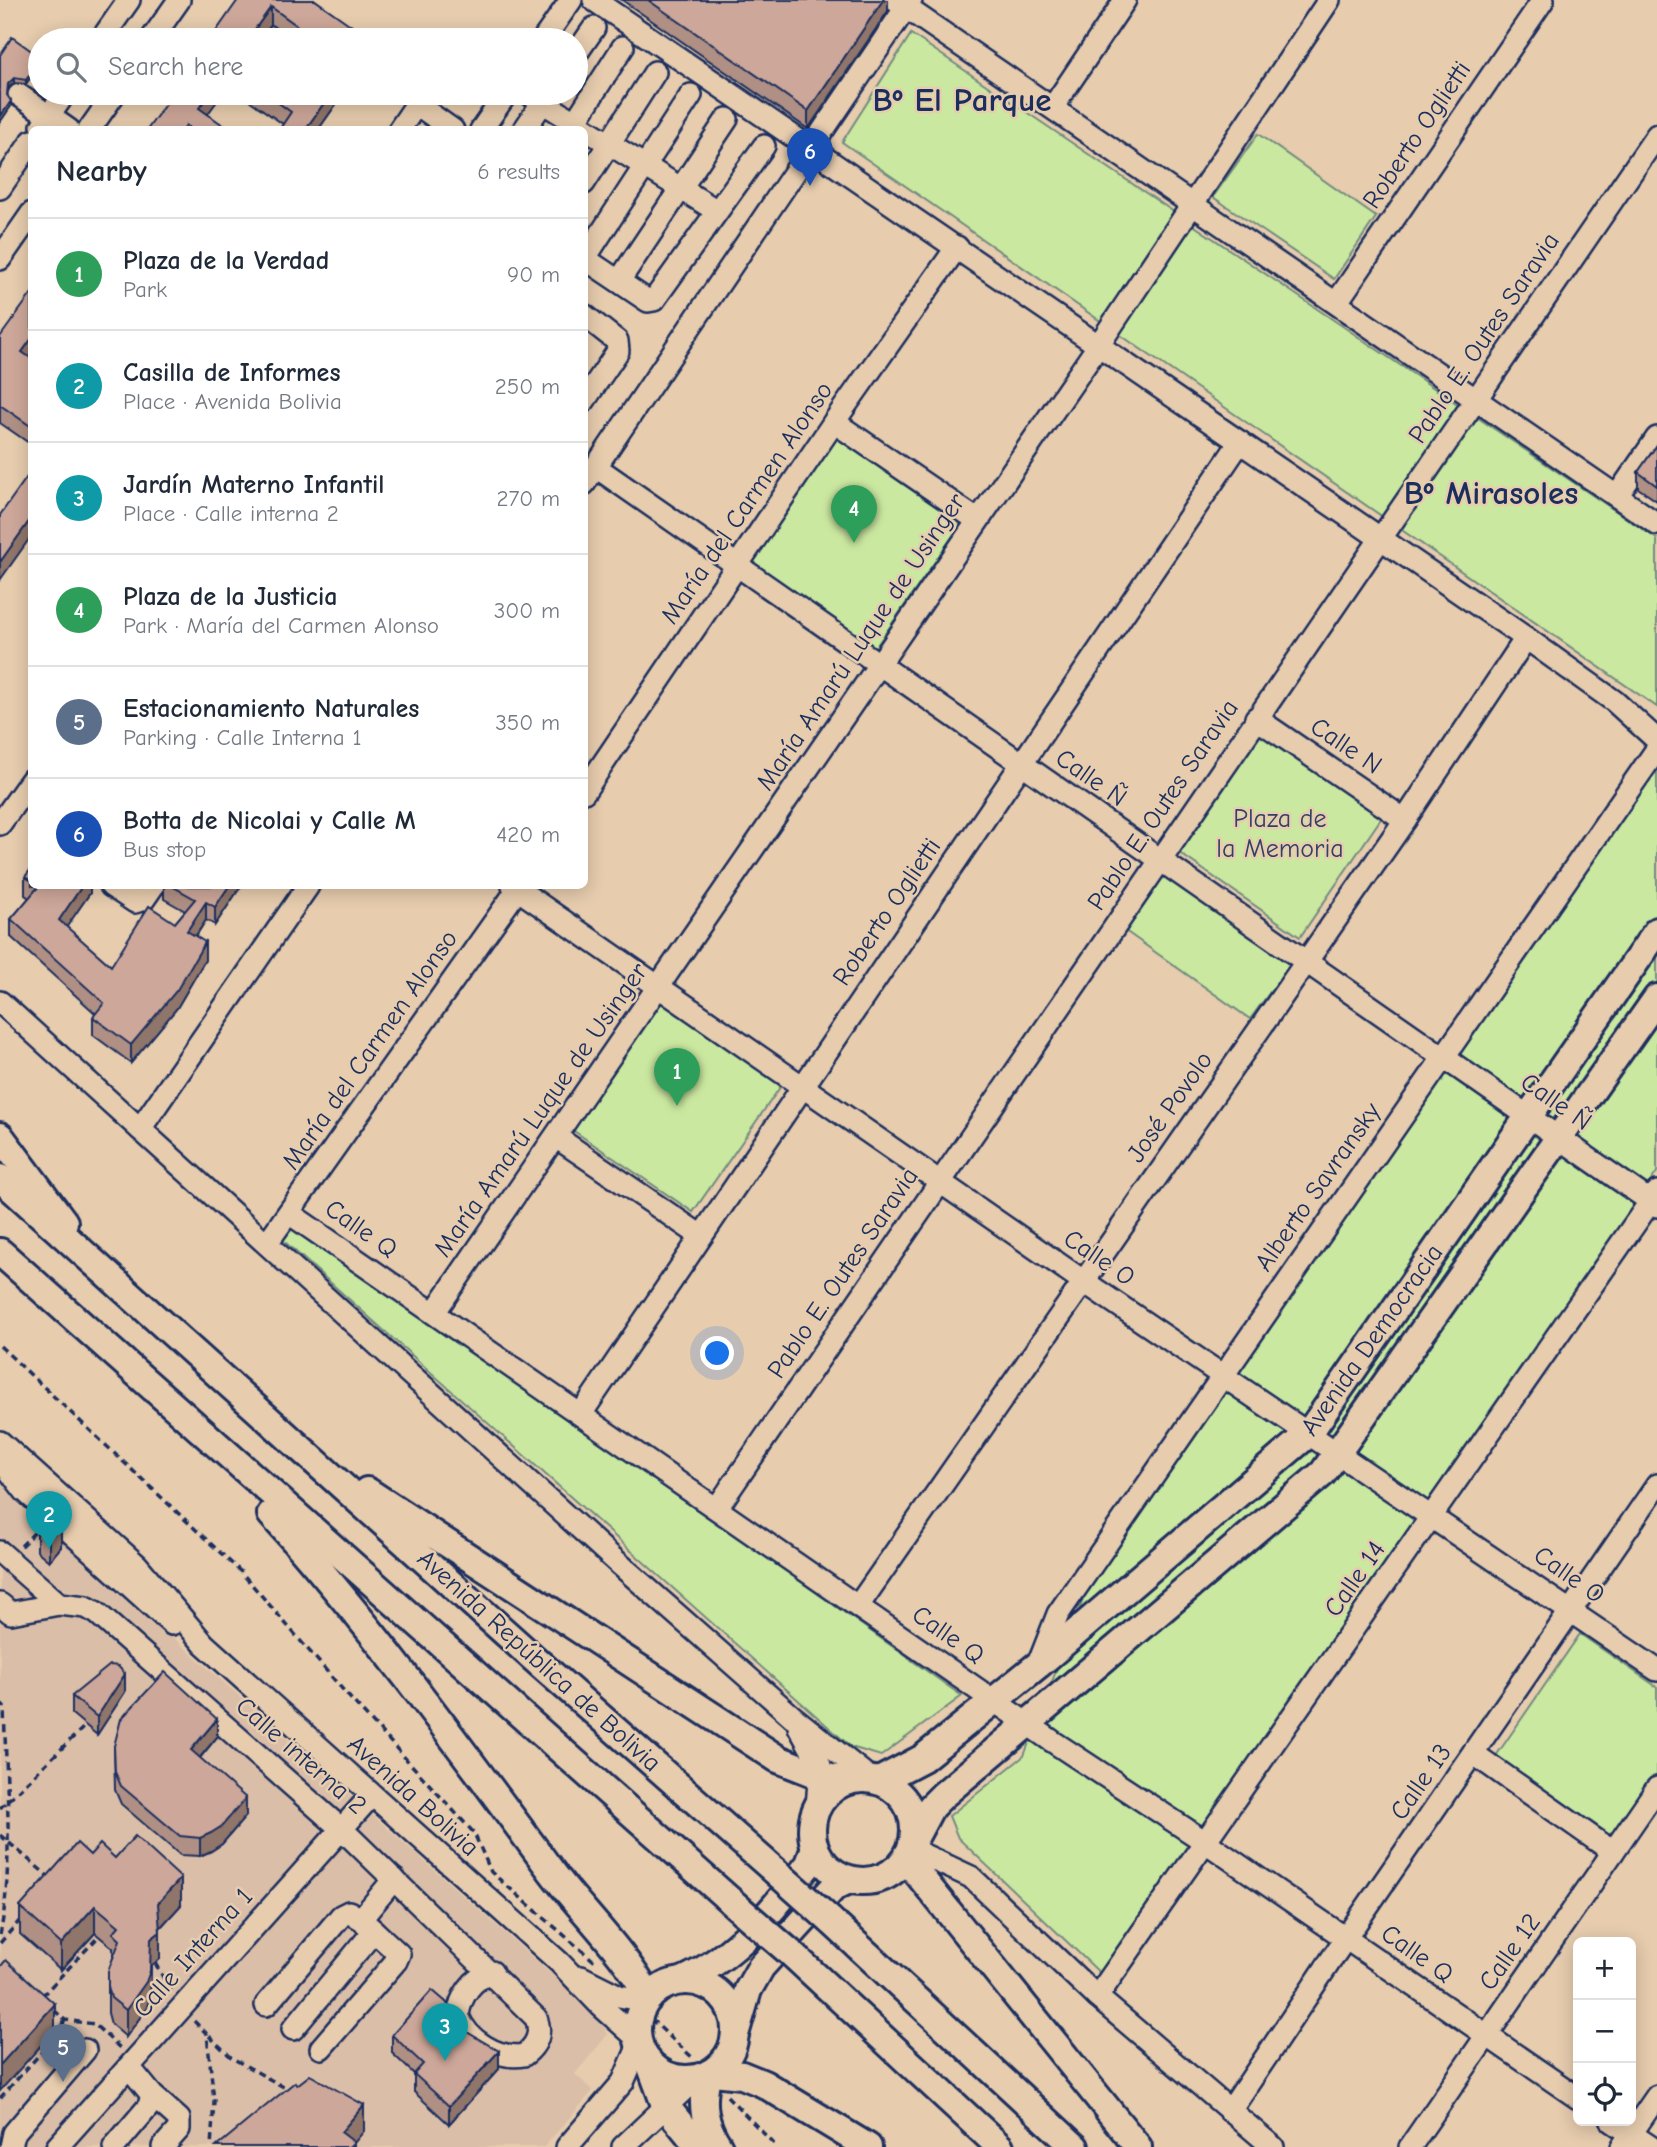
<!DOCTYPE html>
<meta charset="utf-8">
<style>
body{margin:0;font-family:"Comic Neue",sans-serif;background:#f6f6f7;color:#1f2937}
.controls{position:absolute;right:21px;bottom:21px;display:grid;overflow:hidden;border-radius:10px;box-shadow:0 4px 18px #0003}
.controls button{width:63px;height:63px;display:grid;place-items:center;padding:0;border:0;border-bottom:2px solid #e0e1e3;background:#fff;color:#1f2937;font:35px sans-serif}
.you{position:absolute;left:718px;top:1354px;width:24px;height:24px;margin:-18px;border:5px solid #fff;border-radius:50%;background:#1a73e8;box-shadow:0 0 0 10px #1a73e833}
.badge{display:grid;place-items:center;width:46px;height:46px;border-radius:50%;background:#7c3aed;color:#fff;font-size:23px;font-weight:700}
.pin{position:absolute;translate:-50% -58px;filter:drop-shadow(0 2px 4px #0008)}
.pin::after{content:'';position:absolute;top:37px;width:24px;height:21px;background:inherit;clip-path:polygon(0 0,100% 0,50% 100%)}
.list{margin:0;padding:0;list-style:none}
h2{display:flex;justify-content:space-between;align-items:center;height:91px;margin:0;padding:0 28px;font-size:30px}
h2 small{font-size:23px;font-weight:400;color:#747a83}
.list li{display:grid;grid-template-columns:46px 1fr auto;gap:21px;align-items:center;box-sizing:border-box;height:112px;padding:0 28px;border-top:2px solid #e0e1e3}
.list b{display:block;font-size:26px;white-space:nowrap}
.list p{margin:0;font-size:23px;white-space:nowrap;color:#747a83}
.list em{font-size:23px;font-style:normal;color:#747a83}
.icon{flex:none;width:38px;height:38px;fill:none;stroke:currentColor;stroke-width:2;stroke-linecap:round;stroke-linejoin:round}
.map{position:relative;flex:none;width:1657px;height:2147px;overflow:hidden}
.search{position:absolute;background:#fff;box-shadow:0 4px 18px #0003;left:28px;top:28px;width:560px;height:77px;display:flex;align-items:center;gap:18px;box-sizing:border-box;padding:0 24px;border-radius:38px;color:#747a83;font-size:26px}
.panel{position:absolute;background:#fff;box-shadow:0 4px 18px #0003;left:28px;top:126px;width:560px;height:763px;border-radius:10px}
.map>svg:first-child{display:block}
.built{fill:#dbbea7}
.green{fill:#cbe8a0;stroke:#738c7f;stroke-width:2}
.lines{fill:none;stroke-linecap:round;stroke-linejoin:round}
.minor-casing{stroke:#1b2f5e;stroke-width:26}
.major-casing{stroke:#1b2f5e;stroke-width:32}
.path{stroke:#1b2f5e;stroke-width:3.5;stroke-dasharray:7 5;stroke-linecap:butt}
.minor{stroke:#e7ccae;stroke-width:21}
.major{stroke:#e7ccae;stroke-width:26}
.major-bridge-casing{stroke:#1b2f5e;stroke-width:32;stroke-linecap:butt}
.major-bridge{stroke:#e7ccae;stroke-width:26}
.wall{fill:#b09084;stroke:#1b2f5e;stroke-width:2}
.shaded-wall{fill:#90756b;stroke:#1b2f5e;stroke-width:2}
.building{fill:#cda799;stroke:#1b2f5e;stroke-width:2}
.labels{text-anchor:middle;dominant-baseline:central;stroke-width:5;stroke-linejoin:round;paint-order:stroke}
.street-label{font-size:26px;fill:#1b2f5e;stroke:#e7ccae}
.park-label{font-size:26px;fill:#2d4265;stroke:#e7ccae}
.district-label{font-size:33px;font-weight:bold;fill:#1b2f5e;stroke:#e7ccae}
</style>
<div class="map">
<svg width="1657" height="2147" viewBox="0 0 1657 2147">
<rect width="100%" height="100%" fill="#e7ccae"/>
<filter id="ink" filterUnits="userSpaceOnUse"><feTurbulence type="fractalNoise" baseFrequency=".0143" numOctaves="2"/><feDisplacementMap in="SourceGraphic" scale="14" xChannelSelector="R" yChannelSelector="G"/><feConvolveMatrix kernelMatrix="1 2 1 2 8 2 1 2 1" color-interpolation-filters="sRGB"/></filter>
<g filter="url(#ink)">
<!-- built -->
<polygon class="built" points="0,1483 596,2014 608,2034 575,2074 593,2091 544,2147 0,2147"/>
<!-- green -->
<g class="green">
<polygon points="911,34 1657,539 1657,707 842,142"/>
<polygon points="1258,134 1376,217 1334,279 1213,197"/>
<polygon points="835,437 961,524 875,648 748,562"/>
<polygon points="1261,731 1382,817 1300,937 1178,852"/>
<polygon points="1657,768 1657,1172 1104,1977 958,1838 949,1816 1024,1756 1084,1597"/>
<polygon points="1164,874 1291,964 1250,1019 1124,930"/>
<polygon points="660,998 783,1083 693,1212 571,1129"/>
<polygon points="290,1219 962,1696 881,1756 851,1747 277,1235"/>
<polygon points="1580,1634 1657,1687 1657,1779 1616,1839 1496,1756"/>
</g>
<g class="lines">
<!-- minor casing -->
<g class="minor-casing">
<g id="minor">
<polyline points="594,0 1526,638 1614,701 1657,740"/>
<polyline points="895,0 1657,524"/>
<polyline points="101,40 129,0"/>
<polyline points="151,40 179,0"/>
<polyline points="543,40 571,0"/>
<polyline points="576,54 594,28"/>
<polyline points="528,93 717,211"/>
<polyline points="19,95 69,130"/>
<polyline points="1053,107 1125,0"/>
<polyline points="42,126 65,93"/>
<polyline points="89,130 115,93"/>
<polyline points="399,130 414,108 422,108 453,130"/>
<polyline points="481,130 507,93"/>
<polyline points="524,130 549,93"/>
<polyline points="570,130 623,47"/>
<polyline points="584,183 655,72"/>
<polyline points="0,188 32,141"/>
<polyline points="584,258 648,301 654,300 764,146"/>
<polyline points="585,258 691,95"/>
<polyline points="0,259 32,213"/>
<polyline points="619,281 727,119"/>
<polyline points="1337,302 1543,0"/>
<polyline points="584,315 617,341 618,351 584,401"/>
<polyline points="834,422 977,520"/>
<polyline points="596,467 1657,1206"/>
<polyline points="584,484 911,0"/>
<polyline points="1617,496 1657,438"/>
<polyline points="1256,718 1405,820"/>
<polyline points="584,792 834,422 957,247"/>
<polyline points="0,824 32,779"/>
<polyline points="111,886 135,902 144,899 153,886"/>
<polyline points="513,886 1083,1281 1657,1670"/>
<polyline points="0,1002 616,1561 793,1717 872,1780"/>
<polyline points="140,1129 308,886"/>
<polyline points="556,1137 701,1236"/>
<polyline points="289,1213 1052,1741 1207,1843 1578,2098"/>
<polyline points="267,1243 520,886"/>
<polyline points="434,1313 1098,346 1329,0"/>
<polyline points="581,1414 1240,442"/>
<polyline points="0,1442 137,1565 204,1644 559,1962 601,2006 638,2039"/>
<polyline points="0,1459 25,1491 172,1624"/>
<polyline points="717,1508 1657,135"/>
<polyline points="0,1552 59,1604 11,1613 0,1604"/>
<path d="M59,1604L86,1607L97,1613L347,1834L536,2018C542,2033 537,2045 524,2055C498,2060 467,2040 458,2016C460,1996 473,1978 492,1972"/>
<polyline points="858,1606 1405,820 1526,638"/>
<polyline points="1038,1665 1058,1614 1657,749"/>
<polyline points="799,1727 820,1765 817,1809"/>
<polyline points="1474,1754 1613,1852"/>
<polyline points="911,1849 971,1877 1097,1997 1273,2147"/>
<polyline points="581,1977 619,1996 646,2001"/>
<polyline points="1097,1997 1657,1192"/>
<polyline points="266,2005 341,1916 349,1912 361,1919 394,1879"/>
<polyline points="293,2029 374,1931 365,1923"/>
<polyline points="321,2048 396,1961 399,1954 374,1931"/>
<polyline points="129,2067 152,2095 179,2119 179,2129 163,2147"/>
<polyline points="1230,2111 1345,1939 1657,1485"/>
<polyline points="1612,2121 1651,2147"/>
<polyline points="11,2147 14,2133 85,2050"/>
<polyline points="57,2147 371,1796"/>
<polyline points="114,2147 149,2106 152,2095"/>
<polyline points="567,2147 623,2082 639,2045"/>
<polyline points="623,2147 695,2079"/>
<polyline points="1410,2147 1657,1788"/>
<polyline points="1622,2147 1657,2096"/>
</g>
</g>
<!-- major casing -->
<g class="major-casing">
<g id="major">
<polyline points="0,1136 64,1222"/>
<polyline points="0,1178 539,1663 775,1871"/>
<polyline points="0,1252 742,1911"/>
<polyline points="367,1491 778,1759 821,1776 849,1781"/>
<path d="M271,1514C373,1627 462,1750 552,1872C584,1914 624,1951 649,1998"/>
<circle cx="863" cy="1830" r="51"/>
<polyline points="879,1781 923,1758 1038,1665 1309,1433 1657,931"/>
<polyline points="914,1839 931,1807 943,1795 1323,1473 1657,998"/>
<polyline points="906,1859 1138,2147"/>
<polyline points="830,1920 1075,2147"/>
<polyline points="792,1954 1000,2147"/>
<circle cx="686" cy="2030" r="49"/>
<path d="M682,1981C736,1957 773,1910 809,1864L815,1847"/>
<polyline points="736,2031 748,1990 761,1967 834,1887 849,1880"/>
<polyline points="650,2064 665,2105 699,2147"/>
<polyline points="713,2072 742,2075 764,2084 868,2147"/>
<path d="M707,2076C701,2103 703,2123 719,2147"/>
</g>
</g>
<!-- path -->
<g class="path">
<polyline points="0,1346 241,1572 350,1698 474,1833 491,1872 594,1961"/>
<polyline points="21,1546 38,1529"/>
<path d="M0,1703L4,1707C6,1778 14,1867 0,1935"/>
<polyline points="0,1808 86,1725"/>
<polyline points="0,1835 49,1877"/>
<polyline points="0,1943 22,1918"/>
<polyline points="155,1963 171,1991"/>
<polyline points="42,1996 102,1933"/>
<polyline points="54,2010 65,2020 94,2024 120,2048"/>
<polyline points="651,2019 694,2059"/>
<polyline points="194,2021 207,2034 214,2101 211,2147"/>
<polyline points="209,2036 232,2058 289,2090"/>
<polyline points="727,2096 777,2147"/>
<polyline points="0,2098 59,2033 65,2020"/>
</g>
<!-- minor -->
<use href="#minor" class="minor"/>
<!-- major -->
<use href="#major" class="major"/>
<!-- major-bridge casing -->
<g class="major-bridge-casing">
<g id="major-bridge">
<polyline points="775,1871 830,1920"/>
<polyline points="742,1911 792,1954"/>
</g>
</g>
<!-- major-bridge -->
<use href="#major-bridge" class="major-bridge"/>
</g>
<!-- wall -->
<g class="wall">
<polygon points="238,0 315,0 369,40 292,40"/>
<polygon points="622,0 888,0 888,11 808,129"/>
<polygon points="0,55 40,57 26,84 14,83 8,88 7,96 11,106 0,122"/>
<polygon points="239,93 344,93 318,130 283,124"/>
<polygon points="0,337 32,356 30,358 32,358 32,445 0,423"/>
<polygon points="1657,445 1657,501 1638,488 1638,472"/>
<polygon points="32,868 32,886 90,886 90,893 66,927 111,966 175,923 185,911 164,899 164,886 241,886 215,925 206,920 196,936 205,960 177,1008 131,1063 93,1035 93,1017 95,1013 11,937 11,919 29,898 25,895 25,877"/>
<polygon points="49,1510 61,1547 49,1561 37,1551 37,1524"/>
<polygon points="125,1692 97,1735 72,1714 72,1696"/>
<polygon points="217,1737 200,1758 246,1816 222,1844 211,1851 200,1856 180,1855 121,1804 115,1790 114,1746"/>
<polygon points="90,1855 115,1858 181,1905 160,1928 160,1959 151,1966 150,1998 146,2009 126,2037 111,2024 108,2013 108,1986 113,1958 113,1948 95,1933 61,1970 20,1934 20,1907"/>
<polygon points="467,2032 499,2069 449,2124 414,2092 414,2074 392,2053 392,2035"/>
</g>
<!-- shaded-wall -->
<g class="shaded-wall">
<polygon points="883,0 888,0 888,11 808,129 808,111"/>
<polygon points="271,7 271,25 260,40 247,40"/>
<polygon points="40,60 40,65 26,84 26,80"/>
<polygon points="14,78 14,83 8,88 8,84"/>
<polygon points="210,93 223,93 199,126 199,108"/>
<polygon points="331,93 344,93 318,130 305,130"/>
<polygon points="11,101 11,106 0,122 0,117"/>
<polygon points="32,338 32,356 22,370 22,352"/>
<polygon points="32,517 32,535 0,580 0,562"/>
<polygon points="82,886 90,886 90,893 59,938 59,920"/>
<polygon points="229,886 241,886 215,925 215,907"/>
<polygon points="206,902 206,920 187,949 187,931"/>
<polygon points="205,942 205,960 177,1008 131,1063 131,1045"/>
<polygon points="61,1521 61,1547 49,1561 49,1535"/>
<polygon points="125,1674 125,1692 97,1735 97,1717"/>
<polygon points="217,1719 217,1737 191,1768 191,1750"/>
<polygon points="246,1798 246,1816 222,1844 211,1851 200,1856 200,1838"/>
<polygon points="181,1878 181,1905 158,1930 158,1903"/>
<polygon points="95,1906 95,1933 61,1970 61,1944"/>
<polygon points="160,1932 160,1959 151,1966 150,1998 146,2009 126,2037 126,2010 151,1939"/>
<polygon points="55,2004 55,2030 0,2091 0,2065"/>
<polygon points="499,2051 499,2069 449,2124 449,2106"/>
<polygon points="364,2105 364,2131 354,2143 354,2147 341,2147 341,2132"/>
</g>
<!-- building -->
<g class="building">
<polygon points="238,0 315,0 369,38 368,40 317,40 271,7 247,40 210,40"/>
<polygon points="648,0 883,0 808,111"/>
<polygon points="12,37 40,57 40,60 26,80 14,78 8,84 7,95 11,101 0,117 0,55"/>
<polygon points="173,93 210,93 199,108 230,130 192,130 186,125 183,130 147,130"/>
<polygon points="265,93 331,93 305,130 279,130 291,112"/>
<polygon points="32,293 32,338 22,352 32,359 32,427 0,405 0,337"/>
<polygon points="1657,445 1657,486 1638,472"/>
<polygon points="32,470 32,517 0,562 0,515"/>
<polygon points="32,868 32,881 25,877"/>
<polygon points="38,886 82,886 59,920 111,966 149,906 175,923 195,899 172,886 229,886 215,907 206,902 187,931 205,942 177,990 131,1045 93,1017 104,1003 11,919 39,886"/>
<polygon points="49,1510 61,1521 49,1535 37,1524"/>
<polygon points="110,1665 118,1666 125,1674 97,1717 72,1696"/>
<polygon points="165,1672 217,1719 191,1750 246,1798 222,1826 211,1833 200,1838 180,1836 121,1786 115,1772 114,1746 121,1719"/>
<polygon points="135,1836 181,1878 158,1903 160,1932 151,1939 150,1971 146,1982 126,2010 111,1998 108,1986 108,1971 120,1940 113,1933 119,1926 95,1906 61,1944 20,1907 77,1843 90,1855 100,1844 115,1858"/>
<polygon points="6,1960 55,2004 0,2065 0,1967"/>
<polygon points="432,1990 446,2002 467,2032 499,2051 449,2106 414,2074 423,2064 392,2035"/>
<polygon points="310,2075 364,2105 341,2132 354,2142 349,2147 216,2147 295,2082 297,2085"/>
</g>
</g>
<g class="labels">
<!-- street labels -->
<g class="street-label">
<text transform="translate(1417 135) rotate(-56)">Roberto Oglietti</text>
<text transform="translate(1484 338) rotate(-56)">Pablo E. Outes Saravia</text>
<text transform="translate(747 503) rotate(-56)">María del Carmen Alonso</text>
<text transform="translate(861 642) rotate(-56)">María Amarú Luque de Usinger</text>
<text transform="translate(1346 746) rotate(34)">Calle N</text>
<text transform="translate(1091 778) rotate(35)">Calle Ñ</text>
<text transform="translate(1163 805) rotate(-56)">Pablo E. Outes Saravia</text>
<text transform="translate(887 912) rotate(-56)">Roberto Oglietti</text>
<text transform="translate(370 1050) rotate(-55)">María del Carmen Alonso</text>
<text transform="translate(1556 1102) rotate(35)">Calle Ñ</text>
<text transform="translate(1170 1107) rotate(-55)">José Povolo</text>
<text transform="translate(541 1110) rotate(-55)">María Amarú Luque de Usinger</text>
<text transform="translate(1318 1187) rotate(-55)">Alberto Savransky</text>
<text transform="translate(361 1229) rotate(35)">Calle Q</text>
<text transform="translate(1099 1258) rotate(34)">Calle O</text>
<text transform="translate(843 1273) rotate(-56)">Pablo E. Outes Saravia</text>
<text transform="translate(1372 1340) rotate(-55)">Avenida Democracia</text>
<text transform="translate(1569 1575) rotate(35)">Calle O</text>
<text transform="translate(1355 1579) rotate(-55)">Calle 14</text>
<text transform="translate(948 1635) rotate(35)">Calle Q</text>
<text transform="translate(539 1661) rotate(42)">Avenida República de Bolivia</text>
<text transform="translate(301 1756) rotate(41)">Calle interna 2</text>
<text transform="translate(1421 1782) rotate(-55)">Calle 13</text>
<text transform="translate(413 1796) rotate(42)">Avenida Bolivia</text>
<text transform="translate(1510 1952) rotate(-55)">Calle 12</text>
<text transform="translate(193 1953) rotate(-48)">Calle Interna 1</text>
<text transform="translate(1417 1954) rotate(35)">Calle Q</text>
</g>
<!-- park labels -->
<g class="park-label">
<text x="1280" y="819">Plaza de<tspan x="1280" dy="30">la Memoria</tspan></text>
</g>
<!-- district labels -->
<g class="district-label">
<text x="962" y="100">Bº El Parque</text>
<text x="1491" y="493">Bº Mirasoles</text>
</g>
</g>
</svg>
<div class="controls">
<button>+</button>
<button>−</button>
<button><svg class="icon" aria-label="locate" viewBox="0 0 24 24"><circle cx="12" cy="12" r="6"/><path d="M12 2v4M12 18v4M2 12h4M18 12h4"/></svg></button>
</div>
<div class="you"></div>
<div class="pin badge" style="left:677px;top:1106px;background:#2e9e5b">1</div>
<div class="pin badge" style="left:49px;top:1549px;background:#0f9aa8">2</div>
<div class="pin badge" style="left:445px;top:2061px;background:#0f9aa8">3</div>
<div class="pin badge" style="left:854px;top:543px;background:#2e9e5b">4</div>
<div class="pin badge" style="left:63px;top:2082px;background:#5c6f8a">5</div>
<div class="pin badge" style="left:810px;top:186px;background:#1a4fb4">6</div>
<div class="search"><svg class="icon" aria-label="search" viewBox="0 0 24 24"><circle cx="10" cy="10" r="6"/><path d="M15 15l6 6"/></svg>Search here</div>
<section class="panel">
<h2>Nearby<small>6 results</small></h2>
<ul class="list">
<li><span class="badge" style="background:#2e9e5b">1</span><div><b>Plaza de la Verdad</b><p>Park</p></div><em>90 m</em></li>
<li><span class="badge" style="background:#0f9aa8">2</span><div><b>Casilla de Informes</b><p>Place · Avenida Bolivia</p></div><em>250 m</em></li>
<li><span class="badge" style="background:#0f9aa8">3</span><div><b>Jardín Materno Infantil</b><p>Place · Calle interna 2</p></div><em>270 m</em></li>
<li><span class="badge" style="background:#2e9e5b">4</span><div><b>Plaza de la Justicia</b><p>Park · María del Carmen Alonso</p></div><em>300 m</em></li>
<li><span class="badge" style="background:#5c6f8a">5</span><div><b>Estacionamiento Naturales</b><p>Parking · Calle Interna 1</p></div><em>350 m</em></li>
<li><span class="badge" style="background:#1a4fb4">6</span><div><b>Botta de Nicolai y Calle M</b><p>Bus stop</p></div><em>420 m</em></li>
</ul>
</section>
</div>
